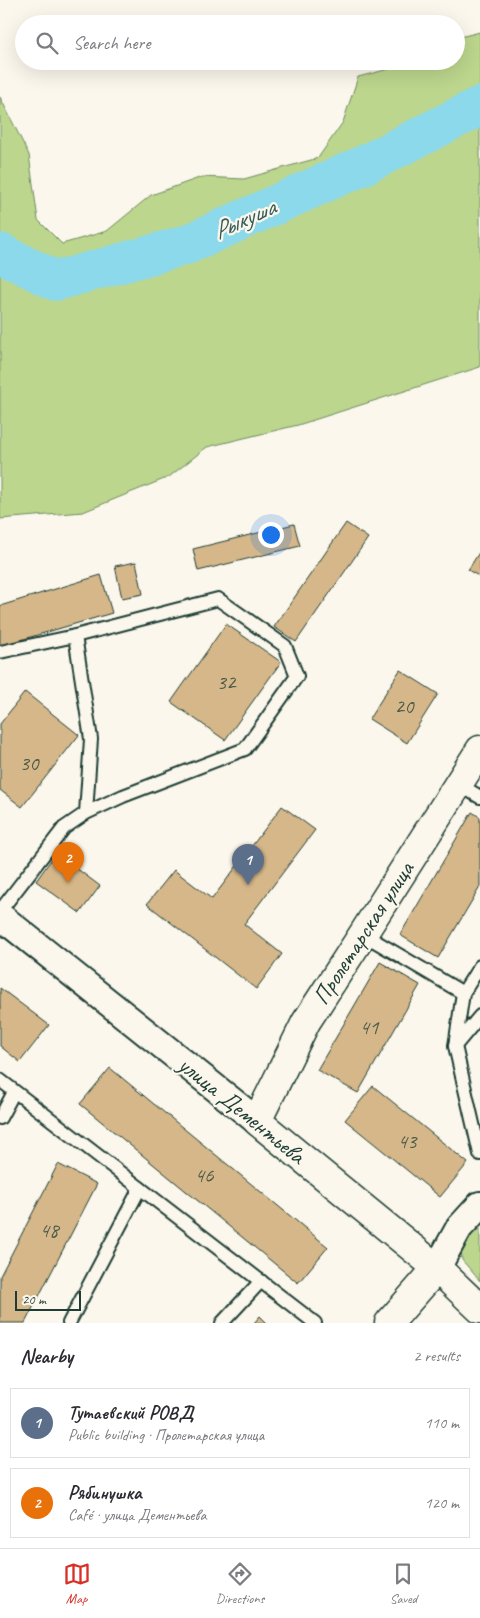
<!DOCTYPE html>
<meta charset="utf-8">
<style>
body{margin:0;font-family:Caveat,sans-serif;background:#f7f7f7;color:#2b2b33}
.scale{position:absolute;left:15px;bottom:12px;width:66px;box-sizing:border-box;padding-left:5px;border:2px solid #1f3d34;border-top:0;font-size:14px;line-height:18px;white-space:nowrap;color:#1f3d34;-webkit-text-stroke:4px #fbf7ec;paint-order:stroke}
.you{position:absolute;left:270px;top:534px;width:18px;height:18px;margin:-12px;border:4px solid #fff;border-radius:50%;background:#1a73e8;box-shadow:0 0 0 8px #1a73e833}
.badge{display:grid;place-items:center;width:32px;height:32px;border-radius:50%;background:#d93025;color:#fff;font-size:16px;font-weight:700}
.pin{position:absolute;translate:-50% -41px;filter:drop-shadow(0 1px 2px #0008)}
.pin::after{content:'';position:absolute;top:26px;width:18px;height:15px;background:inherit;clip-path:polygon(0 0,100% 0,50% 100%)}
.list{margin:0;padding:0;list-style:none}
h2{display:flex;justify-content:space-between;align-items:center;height:65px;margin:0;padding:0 20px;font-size:21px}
h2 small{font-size:16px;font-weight:400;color:#7c7c81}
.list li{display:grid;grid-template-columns:32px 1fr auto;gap:15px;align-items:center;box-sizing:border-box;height:70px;margin:0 10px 10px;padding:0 10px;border:1px solid #e1e1e2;border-radius:0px}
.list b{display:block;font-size:19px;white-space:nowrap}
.list p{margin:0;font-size:16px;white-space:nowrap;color:#7c7c81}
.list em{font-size:16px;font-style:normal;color:#7c7c81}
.icon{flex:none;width:28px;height:28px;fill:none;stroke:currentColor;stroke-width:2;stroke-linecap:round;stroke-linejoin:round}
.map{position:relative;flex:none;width:480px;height:1323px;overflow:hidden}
.search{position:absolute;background:#fff;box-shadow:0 5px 20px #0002;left:15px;right:15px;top:15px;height:55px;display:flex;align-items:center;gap:12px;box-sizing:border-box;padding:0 18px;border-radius:28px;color:#7c7c81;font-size:19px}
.sheet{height:225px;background:#fff}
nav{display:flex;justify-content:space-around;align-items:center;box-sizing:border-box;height:70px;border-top:1px solid #e1e1e2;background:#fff;font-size:14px;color:#7c7c81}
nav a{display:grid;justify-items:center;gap:2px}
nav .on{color:#d93025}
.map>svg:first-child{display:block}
.green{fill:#bcd68d;stroke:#6e8a60}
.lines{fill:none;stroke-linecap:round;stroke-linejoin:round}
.river{stroke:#8cd9eb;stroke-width:40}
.building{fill:#d5b789;stroke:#1f3d34}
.lane-casing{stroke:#1f3d34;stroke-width:16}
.street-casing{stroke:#1f3d34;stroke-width:30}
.secondary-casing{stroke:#1f3d34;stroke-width:31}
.lane{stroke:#fbf7ec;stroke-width:12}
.street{stroke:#fbf7ec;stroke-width:26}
.secondary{stroke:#fbf7ec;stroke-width:28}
.labels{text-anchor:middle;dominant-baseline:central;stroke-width:4.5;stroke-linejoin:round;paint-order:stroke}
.number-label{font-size:21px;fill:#4c5c49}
.street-label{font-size:24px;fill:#1f3d34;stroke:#fbf7ec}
.water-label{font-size:25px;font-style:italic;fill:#355c59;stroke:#fbf7ec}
</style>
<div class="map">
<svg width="480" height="1323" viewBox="0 0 480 1323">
<rect width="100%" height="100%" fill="#fbf7ec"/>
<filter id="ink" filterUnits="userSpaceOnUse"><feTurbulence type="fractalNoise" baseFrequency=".02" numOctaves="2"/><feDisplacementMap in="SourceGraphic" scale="10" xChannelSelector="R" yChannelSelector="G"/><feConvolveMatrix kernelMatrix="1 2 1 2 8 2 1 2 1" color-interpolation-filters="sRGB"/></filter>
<g filter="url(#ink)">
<!-- green -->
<g class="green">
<polygon points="480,32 480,367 298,425 207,447 169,477 83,512 0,519 0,97 29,155 38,220 62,244 107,231 151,195 202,177 244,179 318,158 343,122 358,77 389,69 402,61 456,61 456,38"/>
<polygon points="480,1218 480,1281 462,1260 461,1248"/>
</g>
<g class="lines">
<!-- river -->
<polyline class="river" points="0,253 56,281 186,245 362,166 480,106"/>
</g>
<!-- building -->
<g class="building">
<polygon points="346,523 368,538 296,642 274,627"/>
<polygon points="294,524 300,546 198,571 193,549"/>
<polygon points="480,551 480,577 468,570"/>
<polygon points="136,562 143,594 122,598 115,566"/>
<polygon points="101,575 112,613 0,646 0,606"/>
<polygon points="226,624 281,662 225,740 171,702"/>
<polygon points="400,670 438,694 407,743 369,719"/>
<polygon points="25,692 79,735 22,807 0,790 0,724"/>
<polygon points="282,806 315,830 244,924 282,954 256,989 147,904 174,870 212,899"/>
<polygon points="472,812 480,817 480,887 438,958 400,935"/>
<polygon points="56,853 100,886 80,913 36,881"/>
<polygon points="380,962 420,985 358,1093 317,1070"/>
<polygon points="0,988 49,1025 20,1062 0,1046"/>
<polygon points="110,1068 328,1247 298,1283 80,1104"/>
<polygon points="373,1086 468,1163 440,1197 345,1120"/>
<polygon points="58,1164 97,1184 25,1323 0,1323 0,1276"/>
<polygon points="260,1316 267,1323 254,1323"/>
</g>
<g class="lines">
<!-- lane casing -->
<g class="lane-casing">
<g id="lane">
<polyline points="75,636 91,739 86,813"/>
<polyline points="0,652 75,636 218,599 285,646 297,676 245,749 123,796 86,813 64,828 0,911"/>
<polyline points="458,784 480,797"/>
<polyline points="363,934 463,993"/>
<polyline points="480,966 463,993 455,1046 480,1154"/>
<polyline points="455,1046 480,1016"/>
<polyline points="0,1080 315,1323"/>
<polyline points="0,1118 14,1092"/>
<polyline points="69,1323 140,1188"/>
<polyline points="222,1323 261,1281"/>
</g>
</g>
<!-- street casing -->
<g class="street-casing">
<g id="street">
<polyline points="0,916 257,1121"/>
<polyline points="437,1268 459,1228 480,1205"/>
</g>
</g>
<!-- secondary casing -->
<g class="secondary-casing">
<g id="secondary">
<polyline points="480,750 363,934 306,1022 257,1121 437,1268 480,1309"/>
<polyline points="389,1323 437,1268"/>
</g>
</g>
<!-- lane -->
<use href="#lane" class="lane"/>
<!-- street -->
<use href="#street" class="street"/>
<!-- secondary -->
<use href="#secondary" class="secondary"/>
</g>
</g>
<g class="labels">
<!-- number labels -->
<g class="number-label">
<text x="226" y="682">32</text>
<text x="404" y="706">20</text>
<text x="29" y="763">30</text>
<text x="369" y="1027">41</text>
<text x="407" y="1141">43</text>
<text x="204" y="1175">46</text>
<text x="49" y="1230">48</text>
</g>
<!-- street labels -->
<g class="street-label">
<text transform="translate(363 933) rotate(-57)">Пролетарская улица</text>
<text transform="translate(242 1110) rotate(39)">улица Дементьева</text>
</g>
<!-- water labels -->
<g class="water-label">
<text transform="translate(244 219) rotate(-24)">Рыкуша</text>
</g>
</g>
</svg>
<div class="scale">20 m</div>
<div class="you"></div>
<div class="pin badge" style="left:248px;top:885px;background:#5c6f8a">1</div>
<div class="pin badge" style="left:68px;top:883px;background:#e8710a">2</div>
<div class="search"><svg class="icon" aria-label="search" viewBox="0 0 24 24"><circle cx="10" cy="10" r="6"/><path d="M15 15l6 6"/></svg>Search here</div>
</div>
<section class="sheet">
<h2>Nearby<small>2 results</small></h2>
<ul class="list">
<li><span class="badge" style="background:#5c6f8a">1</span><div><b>Тутаевский РОВД</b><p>Public building · Пролетарская улица</p></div><em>110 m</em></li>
<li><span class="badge" style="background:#e8710a">2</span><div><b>Рябинушка</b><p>Café · улица Дементьева</p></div><em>120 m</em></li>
</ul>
</section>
<nav>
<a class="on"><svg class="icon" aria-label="map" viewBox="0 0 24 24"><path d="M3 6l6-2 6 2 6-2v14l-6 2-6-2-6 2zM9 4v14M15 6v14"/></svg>Map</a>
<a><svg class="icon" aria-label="directions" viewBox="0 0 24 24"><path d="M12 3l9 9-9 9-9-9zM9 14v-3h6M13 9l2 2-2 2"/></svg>Directions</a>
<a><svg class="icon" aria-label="saved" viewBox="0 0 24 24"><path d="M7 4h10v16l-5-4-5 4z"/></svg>Saved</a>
</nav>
